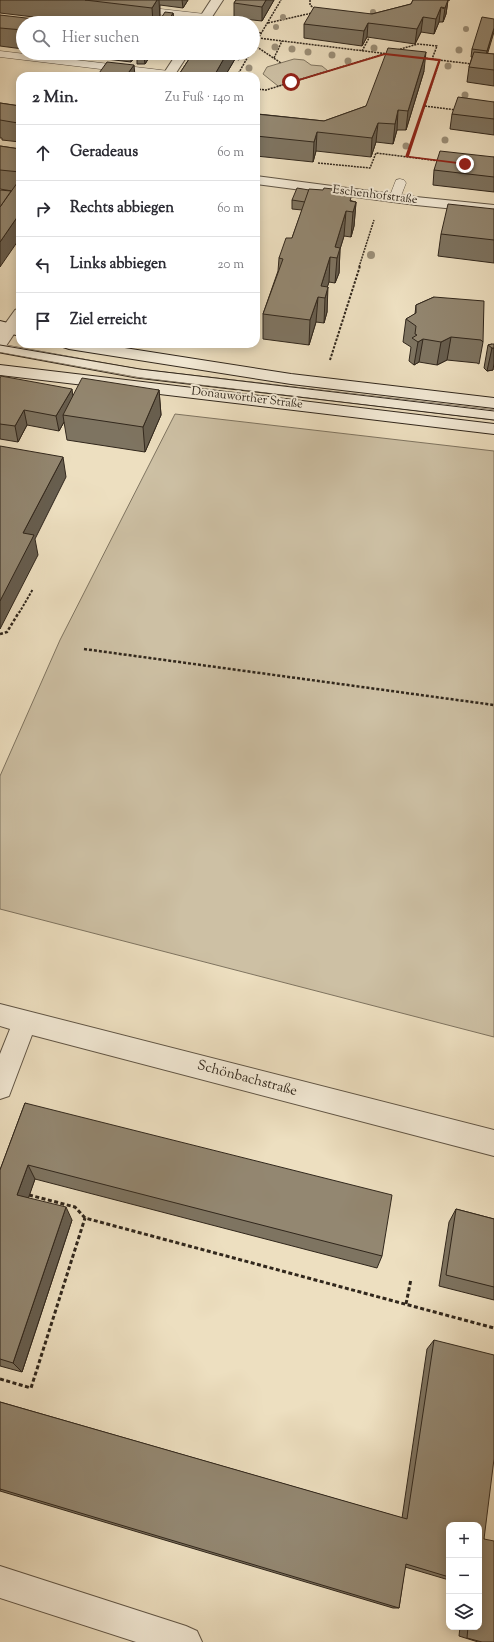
<!DOCTYPE html>
<html lang="de">
<meta charset="utf-8">
<style>
body{margin:0;font-family:"Sorts Mill Goudy",serif;background:#f7f7f7;color:#2b2b33}
.controls{position:absolute;right:12px;bottom:12px;display:grid;overflow:hidden;border-radius:8px;box-shadow:0 2px 10px #0003}
.controls button{width:36px;height:36px;display:grid;place-items:center;padding:0;border:0;border-bottom:1px solid #e1e1e2;background:#fff;color:#2b2b33;font:20px sans-serif}
.stop{position:absolute;width:12px;height:12px;margin:-9px;border:3px solid #8f2418;border-radius:50%;background:#fff}
.stop.end{background:#8f2418;border-color:#fff;box-shadow:0 1px 4px #0008}
.list{margin:0;padding:0;list-style:none}
h2{display:flex;justify-content:space-between;align-items:center;height:52px;margin:0;padding:0 16px;font-size:17px}
h2 small{font-size:13px;font-weight:400;color:#7c7c81}
.list li{display:grid;grid-template-columns:26px 1fr auto;gap:12px;align-items:center;box-sizing:border-box;height:56px;padding:0 16px;border-top:1px solid #e1e1e2}
.list b{display:block;font-size:15px;white-space:nowrap}
.list em{font-size:13px;font-style:normal;color:#7c7c81}
.icon{flex:none;width:22px;height:22px;fill:none;stroke:currentColor;stroke-width:2;stroke-linecap:round;stroke-linejoin:round}
.map{position:relative;flex:none;width:494px;height:1642px;overflow:hidden}
.search{position:absolute;background:#fff;box-shadow:0 2px 10px #0003;left:16px;top:16px;width:244px;height:44px;display:flex;align-items:center;gap:10px;box-sizing:border-box;padding:0 14px;border-radius:22px;color:#7c7c81;font-size:15px}
.panel{position:absolute;background:#fff;box-shadow:0 2px 10px #0003;left:16px;top:72px;width:244px;height:276px;border-radius:12px}
.map>svg:first-child{display:block}
.green{fill:#cdc0a4;stroke:#7f7460}
.lines{fill:none;stroke-linecap:round;stroke-linejoin:round}
.service-casing{stroke:#605545;stroke-width:1}
.minor-casing{stroke:#605545;stroke-width:2}
.secondary-casing{stroke:#31271c;stroke-width:2}
.path-far3{stroke:#31271c;stroke-width:1.5;stroke-dasharray:2 1;stroke-linecap:butt}
.path-far2{stroke:#31271c;stroke-width:2;stroke-dasharray:2.5 1.5;stroke-linecap:butt}
.path-far1{stroke:#31271c;stroke-width:2.5;stroke-dasharray:3 2;stroke-linecap:butt}
.path{stroke:#31271c;stroke-width:3;stroke-dasharray:4 2.5;stroke-linecap:butt}
.service{fill:#f3ead6;fill-rule:evenodd}
.minor{fill:#f3ead6;fill-rule:evenodd}
.secondary{fill:#f3ead6;fill-rule:evenodd}
.tram{stroke:#31271c;stroke-width:1}
.tree{fill:#9b8f78}
.wall{fill:#7e7461;stroke:#31271c}
.shaded-wall{fill:#675e4f;stroke:#31271c}
.building{fill:#938771;stroke:#31271c}
.route{fill:#8f2418}
.labels{text-anchor:middle;dominant-baseline:central;stroke-width:4;stroke-linejoin:round;paint-order:stroke}
.far-street-label{font-size:12px;fill:#31271c;stroke:#f3ead6}
.street-label{font-size:14px;fill:#31271c;stroke:#f3ead6}
</style>
<div class="map">
<svg width="494" height="1642" viewBox="0 0 494 1642">
<rect width="100%" height="100%" fill="#eddfc0"/>
<filter id="stains"><feTurbulence type="fractalNoise" baseFrequency=".005" numOctaves="4"/><feColorMatrix values="0 0 0 0 .2 0 0 0 0 .09 0 0 0 0 .02 0 0 0 .5 -.17"/></filter>
<radialGradient id="worn" r=".72"><stop offset=".6" stop-color="#630" stop-opacity="0"/><stop offset="1" stop-color="#630" stop-opacity=".3"/></radialGradient>
<!-- green -->
<g class="green">
<polygon points="294,59 304,60 311,65 322,66 328,71 278,86 263,74 267,67"/>
<polygon points="175,414 494,451 494,1037 0,909 0,776 60,640"/>
</g>
<g class="lines">
<!-- service casing -->
<g class="service-casing">
<g id="service">
<polygon points="134,6 205,14 210,17 205,20 130,11 129,9"/>
<polygon points="0,51 169,71 174,74 173,76 159,76 0,57"/>
<polygon points="400,179 404,180 406,183 399,201 391,201 389,198 396,180"/>
<polygon points="0,344 138,369 494,410 494,420 138,377 0,352"/>
</g>
</g>
<!-- minor casing -->
<g class="minor-casing">
<g id="minor">
<polygon points="211,0 223,0 208,23 196,23"/>
<polygon points="177,53 189,53 174,76 162,76"/>
<polygon points="256,176 416,197 494,205 494,213 416,205 256,184"/>
<polygon points="20,308 20,325 6,346 0,348 0,331 15,310"/>
<polygon points="0,1004 494,1130 494,1156 32,1035 9,1096 0,1099 0,1054 10,1029 0,1026"/>
<polygon points="0,1566 186,1626 197,1631 202,1642 136,1642 0,1598"/>
</g>
</g>
<!-- secondary casing -->
<g class="secondary-casing">
<g id="secondary">
<polygon points="0,321 20,326 20,336 0,331"/>
<polygon points="61,344 99,344 291,374 494,398 494,408 291,384 69,349 63,347"/>
<polygon points="0,365 494,424 494,434 0,375"/>
</g>
</g>
<!-- path-far3 -->
<g class="path-far3">
<polyline points="310,0 310,5 315,9"/>
<polyline points="268,23 312,13"/>
<polyline points="253,32 262,33"/>
<polyline points="258,38 389,54"/>
<polyline points="254,45 281,63"/>
<polyline points="253,47 281,0"/>
<polyline points="397,50 418,44 437,46 432,59"/>
<polyline points="362,51 369,38"/>
<polyline points="274,58 282,41"/>
<polyline points="423,58 472,64"/>
<polyline points="237,76 250,53"/>
<polyline points="256,89 266,90 384,54"/>
<polyline points="425,106 456,110"/>
<polyline points="407,157 440,60"/>
<polyline points="318,163 370,168 376,153 440,161"/>
<polyline points="359,267 374,220"/>
</g>
<!-- path-far2 -->
<g class="path-far2">
<polyline points="330,360 360,266"/>
<polyline points="19,613 33,589"/>
</g>
<!-- path-far1 -->
<g class="path-far1">
<polyline points="0,634 7,632 19,612"/>
<polyline points="84,649 494,705"/>
</g>
<!-- path -->
<g class="path">
<polyline points="29,1195 75,1207 85,1218 494,1328"/>
<polyline points="406,1304 411,1279"/>
<polyline points="0,1379 31,1388 85,1218"/>
</g>
<!-- service -->
<use href="#service" class="service"/>
<!-- minor -->
<use href="#minor" class="minor"/>
<!-- secondary -->
<use href="#secondary" class="secondary"/>
<!-- tram -->
<g class="tram">
<polyline points="0,345 140,369 494,411"/>
<polyline points="0,353 136,378 494,420"/>
</g>
</g>
<!-- trees -->
<g class="tree">
<circle cx="373" cy="12" r="3"/>
<circle cx="283" cy="17" r="3"/>
<circle cx="276" cy="27" r="3"/>
<circle cx="466" cy="29" r="3"/>
<circle cx="275" cy="47" r="3.5"/>
<circle cx="374" cy="48" r="3.5"/>
<circle cx="292" cy="49" r="3.5"/>
<circle cx="459" cy="50" r="3.5"/>
<circle cx="308" cy="52" r="3.5"/>
<circle cx="332" cy="55" r="3.5"/>
<circle cx="348" cy="61" r="3.5"/>
<circle cx="448" cy="66" r="3.5"/>
<circle cx="249" cy="68" r="3.5"/>
<circle cx="287" cy="82" r="3.5"/>
<circle cx="465" cy="95" r="3.5"/>
<circle cx="445" cy="140" r="3.5"/>
<circle cx="406" cy="146" r="3.5"/>
<circle cx="371" cy="255" r="4"/>
</g>
<!-- wall -->
<g class="wall">
<polygon points="0,0 188,0 183,8 160,5 160,20 173,13 174,21 172,23 85,23 0,13"/>
<polygon points="236,0 274,0 262,21 234,18 234,3"/>
<polygon points="413,0 450,0 448,0 446,14 443,22 439,22 434,34 421,32 415,44 367,37 362,46 304,38 304,24 372,14 411,4"/>
<polygon points="0,15 23,23 23,49 0,46"/>
<polygon points="494,19 487,54 494,54 494,86 467,82 469,67 472,57 471,57 472,49"/>
<polygon points="56,53 138,53 131,62"/>
<polygon points="152,53 145,64 137,64 137,55"/>
<polygon points="193,53 242,53 239,60 235,59 225,76 178,76"/>
<polygon points="424,71 406,130 397,130 393,144 376,142 371,157 316,151 313,162 256,156 256,113 258,114 324,121 366,106"/>
<polygon points="494,102 494,135 450,129 452,114"/>
<polygon points="0,103 20,106 20,142 2,140 2,138 0,138"/>
<polygon points="0,146 20,149 20,238 11,191 12,191 0,189"/>
<polygon points="494,157 494,192 433,185 434,170"/>
<polygon points="309,190 333,191 352,201 356,202 354,226 351,237 344,236 340,249 339,273 335,283 329,282 327,287 327,312 324,323 316,322 309,345 263,339 263,314 278,271 279,258 292,238 302,210 292,209 292,200"/>
<polygon points="494,209 494,263 438,256 441,234"/>
<polygon points="434,297 483,342 479,364 477,363 447,360 437,365 419,362 414,365 409,361 411,347 403,342 406,319 415,314 416,305"/>
<polygon points="492,344 493,370 487,371 484,368 488,345"/>
<polygon points="0,378 73,397 159,390 161,415 145,452 67,440 64,422 59,431 27,425 18,442 0,439"/>
<polygon points="25,1103 382,1256 377,1268 35,1179 28,1198 72,1220 22,1372 0,1366 0,1170"/>
<polygon points="456,1209 494,1219 494,1300 439,1286 449,1222"/>
<polygon points="434,1340 484,1539 494,1642 478,1642 459,1636 460,1627 479,1627 479,1525 449,1525 449,1580 405,1567 399,1608 393,1608 0,1491 0,1402 402,1518 427,1349"/>
</g>
<!-- shaded-wall -->
<g class="shaded-wall">
<polygon points="157,0 159,0 160,20 159,23 153,23 152,8"/>
<polygon points="182,0 188,0 183,8"/>
<polygon points="266,0 274,0 262,21 262,7"/>
<polygon points="444,0 448,0 446,14 443,22 446,1 443,9"/>
<polygon points="441,7 439,22 434,34 436,19"/>
<polygon points="173,13 174,21 172,23 167,23"/>
<polygon points="423,17 421,32 415,44 417,29"/>
<polygon points="368,23 367,37 362,46 364,31"/>
<polygon points="494,28 494,32 486,59 487,51"/>
<polygon points="426,52 424,71 406,130 408,111"/>
<polygon points="131,53 138,53 131,62"/>
<polygon points="146,53 152,53 145,64 144,56"/>
<polygon points="227,53 234,53 235,59 225,76 214,76"/>
<polygon points="239,53 242,53 239,60"/>
<polygon points="134,65 135,76 126,76"/>
<polygon points="398,110 397,130 393,144 395,124"/>
<polygon points="19,121 20,128 20,134 18,123"/>
<polygon points="378,123 376,142 371,157 372,138"/>
<polygon points="317,132 316,151 313,162 314,142"/>
<polygon points="356,202 354,226 351,237 353,212"/>
<polygon points="346,211 344,236 340,249 339,273 335,283 337,258 335,247"/>
<polygon points="20,213 20,238 0,267 0,242"/>
<polygon points="330,257 329,282 324,297 321,286"/>
<polygon points="328,287 327,312 324,323 325,298"/>
<polygon points="318,297 316,322 309,345 310,320"/>
<polygon points="451,337 447,360 437,365 441,342"/>
<polygon points="423,339 419,362 414,365 418,342"/>
<polygon points="492,348 494,348 494,363 493,370 487,371"/>
<polygon points="72,389 74,405 63,415 64,422 59,431 56,416"/>
<polygon points="159,390 161,415 145,452 143,427"/>
<polygon points="24,410 27,425 18,442 15,426"/>
<polygon points="63,457 66,477 35,539 38,555 0,629 0,601 23,533"/>
<polygon points="28,1165 35,1179 25,1208 17,1195"/>
<polygon points="66,1207 72,1220 22,1372 13,1363"/>
</g>
<!-- building -->
<g class="building">
<polygon points="85,0 157,0 152,8"/>
<polygon points="236,0 266,0 262,7 234,3"/>
<polygon points="413,0 448,0 445,8 441,7 436,19 423,17 417,29 368,23 364,31 304,24 314,7 372,14 411,4"/>
<polygon points="165,12 173,13 167,23 158,23"/>
<polygon points="0,15 69,23 23,23 23,30 0,28"/>
<polygon points="482,17 494,19 494,28 487,51 472,49"/>
<polygon points="219,21 245,23 218,23"/>
<polygon points="388,48 426,52 408,111 398,110 395,124 378,123 372,138 317,132 314,142 256,136 256,114 324,121 366,106"/>
<polygon points="474,52 494,54 494,70 469,67"/>
<polygon points="138,53 146,53 144,56 137,55"/>
<polygon points="193,53 227,53 214,76 178,76"/>
<polygon points="107,62 134,65 126,76 97,76"/>
<polygon points="458,97 494,102 494,119 452,114"/>
<polygon points="0,103 20,106 20,121 19,121 18,123 0,120"/>
<polygon points="0,146 20,149 20,172 0,170"/>
<polygon points="440,151 494,157 494,177 434,170"/>
<polygon points="20,179 20,213 0,242 0,207"/>
<polygon points="297,188 309,190 305,202 292,200"/>
<polygon points="324,188 333,189 332,191 352,194 350,201 356,202 353,212 346,211 335,247 340,248 337,258 330,257 321,286 328,287 325,298 318,297 310,320 263,314 283,259 279,258 286,238 292,238 309,189 323,190"/>
<polygon points="0,190 11,191 0,207"/>
<polygon points="448,204 494,209 494,240 441,234"/>
<polygon points="434,297 484,301 483,342 481,340 451,337 441,342 423,339 418,342 412,338 417,335 415,334 416,326 406,319 416,313 416,305"/>
<polygon points="492,344 494,344 494,348 492,348 488,345"/>
<polygon points="1,376 72,389 56,416 24,410 15,426 0,424 0,378"/>
<polygon points="82,378 159,390 143,427 63,415"/>
<polygon points="0,446 63,457 23,533 34,535 0,601"/>
<polygon points="25,1103 392,1195 382,1256 28,1165 17,1195 66,1207 13,1363 0,1359 0,1170"/>
<polygon points="456,1209 494,1219 494,1287 446,1275"/>
<polygon points="434,1340 494,1355 494,1459 484,1539 494,1541 494,1642 482,1642 467,1638 468,1627 479,1627 479,1525 449,1525 449,1577 406,1564 399,1608 0,1489 0,1402 407,1519"/>
</g>
<!-- route -->
<polygon class="route" points="385,53 441,59 409,156 465,163 466,165 405,157 438,61 385,55 292,83 289,82"/>
<g class="labels">
<!-- far-street labels -->
<g class="far-street-label">
<text transform="translate(375 195) rotate(7)">Eschenhofstraße</text>
<text transform="translate(247 398) rotate(7)">Donauwörther Straße</text>
</g>
<!-- street labels -->
<g class="street-label">
<text transform="translate(247 1079) rotate(15)">Schönbachstraße</text>
</g>
</g>
<rect width="100%" height="100%" filter="url(#stains)"/>
<rect width="100%" height="100%" fill="url(#worn)"/>
</svg>
<div class="controls">
<button>+</button>
<button>−</button>
<button><svg class="icon" aria-label="layers" viewBox="0 0 24 24"><path d="M12 4l9 5-9 5-9-5zM3 14l9 5 9-5"/></svg></button>
</div>
<div class="stop" style="left:291px;top:82px"></div>
<div class="stop end" style="left:465px;top:164px"></div>
<div class="search"><svg class="icon" aria-label="search" viewBox="0 0 24 24"><circle cx="10" cy="10" r="6"/><path d="M15 15l6 6"/></svg>Hier suchen</div>
<section class="panel">
<h2>2 Min.<small>Zu Fuß · 140 m</small></h2>
<ul class="list">
<li><svg class="icon" aria-label="ahead" viewBox="0 0 24 24"><path d="M12 20V5M6 11l6-6 6 6"/></svg><div><b>Geradeaus</b></div><em>60 m</em></li>
<li><svg class="icon" aria-label="right" viewBox="0 0 24 24"><path d="M7 20v-9h11M14 6l5 5-5 5"/></svg><div><b>Rechts abbiegen</b></div><em>60 m</em></li>
<li><svg class="icon" aria-label="left" viewBox="0 0 24 24"><path d="M17 20v-9H6M10 6l-5 5 5 5"/></svg><div><b>Links abbiegen</b></div><em>20 m</em></li>
<li><svg class="icon" aria-label="arrive" viewBox="0 0 24 24"><path d="M6 21V4h12l-3 4 3 4H6"/></svg><div><b>Ziel erreicht</b></div></li>
</ul>
</section>
</div>
